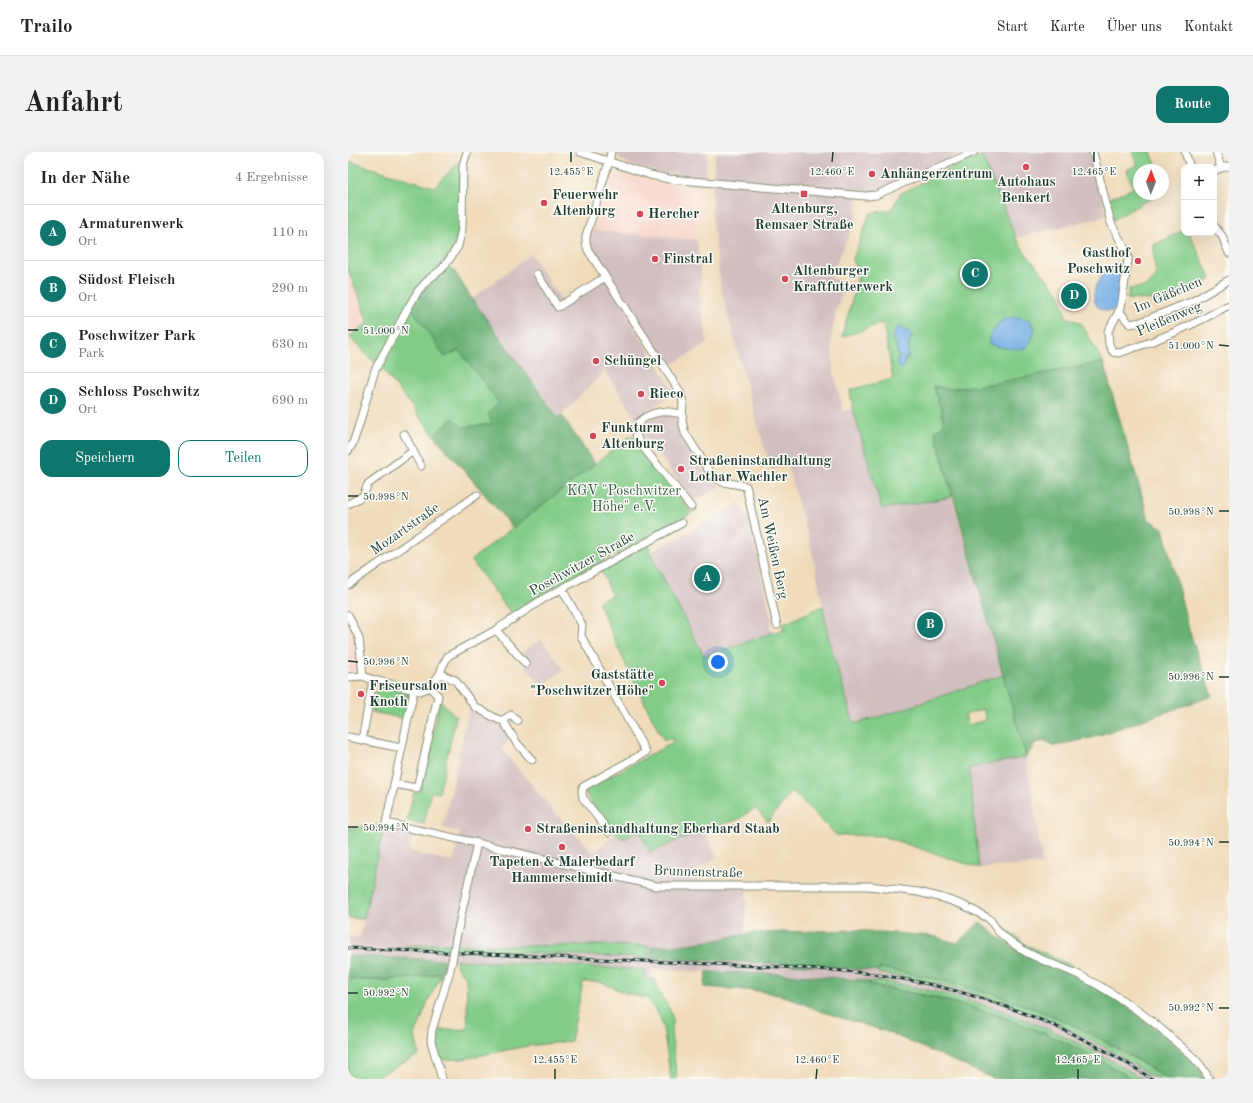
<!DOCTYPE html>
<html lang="de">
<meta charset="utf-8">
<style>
body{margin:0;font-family:"Old Standard TT",serif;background:#f2f2f2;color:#222}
.controls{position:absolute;right:12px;top:12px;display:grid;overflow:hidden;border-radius:8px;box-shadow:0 4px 16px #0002}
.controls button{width:36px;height:36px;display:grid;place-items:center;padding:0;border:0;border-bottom:1px solid #e0e0e0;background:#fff;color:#222;font:20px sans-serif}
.compass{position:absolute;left:785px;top:12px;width:36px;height:36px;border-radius:50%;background:#fff;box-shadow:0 4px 16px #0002;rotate:1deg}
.you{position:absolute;left:370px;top:510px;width:14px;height:14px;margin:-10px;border:3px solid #fff;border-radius:50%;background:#1a73e8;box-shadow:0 0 0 6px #1a73e833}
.badge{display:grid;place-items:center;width:26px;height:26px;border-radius:50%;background:#0f766e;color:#fff;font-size:13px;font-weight:700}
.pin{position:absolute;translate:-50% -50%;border:2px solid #fff;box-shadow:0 1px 4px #0006}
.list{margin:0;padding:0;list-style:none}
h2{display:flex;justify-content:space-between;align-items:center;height:52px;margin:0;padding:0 16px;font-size:17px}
h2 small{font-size:13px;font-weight:400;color:#767676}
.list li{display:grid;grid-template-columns:26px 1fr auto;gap:12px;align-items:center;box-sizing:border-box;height:56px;padding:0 16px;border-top:1px solid #e0e0e0}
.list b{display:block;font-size:15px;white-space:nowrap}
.list p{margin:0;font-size:13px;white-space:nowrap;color:#767676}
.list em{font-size:13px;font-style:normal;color:#767676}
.actions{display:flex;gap:8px;padding:12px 16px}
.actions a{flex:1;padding:9px 0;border:1px solid #0f766e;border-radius:12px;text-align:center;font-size:14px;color:#0f766e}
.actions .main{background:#0f766e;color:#fff}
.map{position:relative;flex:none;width:881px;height:927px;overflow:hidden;border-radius:12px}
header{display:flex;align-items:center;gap:24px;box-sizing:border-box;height:56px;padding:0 20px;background:#fff;border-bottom:1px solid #e0e0e0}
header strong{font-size:19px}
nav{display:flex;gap:22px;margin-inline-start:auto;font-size:14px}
.intro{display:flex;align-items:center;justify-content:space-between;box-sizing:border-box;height:96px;padding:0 24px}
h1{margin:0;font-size:28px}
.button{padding:10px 18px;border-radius:12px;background:#0f766e;color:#fff;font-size:14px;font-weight:700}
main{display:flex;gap:24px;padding:0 24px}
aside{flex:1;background:#fff;border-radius:12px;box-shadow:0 4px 16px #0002}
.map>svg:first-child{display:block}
.built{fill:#f7d1c6}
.industrial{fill:#d2bfbf}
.green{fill:#82cc88;stroke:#50845e;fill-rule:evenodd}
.forest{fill:#69b074;stroke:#447654}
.water{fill:#74ade4;stroke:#4a758c}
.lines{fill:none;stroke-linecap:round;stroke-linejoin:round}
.minor-casing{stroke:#888c78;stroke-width:9}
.minor{stroke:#fff;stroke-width:7}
.rail-casing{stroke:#1f3d34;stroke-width:3}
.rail{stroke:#fdfcf7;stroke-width:1.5;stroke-dasharray:4.5;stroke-linecap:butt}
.minor-bridge-casing{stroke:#888c78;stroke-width:9;stroke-linecap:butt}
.minor-bridge{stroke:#fff;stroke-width:7}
.ticks{fill:none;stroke:#1f3d34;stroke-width:1.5}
.poi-dot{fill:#d1495b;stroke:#fdfcf7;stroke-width:1.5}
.labels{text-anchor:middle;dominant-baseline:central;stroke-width:3;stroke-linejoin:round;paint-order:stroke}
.poi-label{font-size:14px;font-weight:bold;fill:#1f3d34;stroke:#fdfcf7;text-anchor:start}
.street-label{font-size:14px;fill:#1f3d34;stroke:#fdfcf7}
.park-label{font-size:14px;fill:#386149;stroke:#fdfcf7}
.ticks-label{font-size:10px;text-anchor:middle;fill:#1f3d34;stroke:#fdfcf7;stroke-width:3;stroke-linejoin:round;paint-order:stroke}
</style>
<header>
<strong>Trailo</strong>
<nav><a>Start</a><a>Karte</a><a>Über uns</a><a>Kontakt</a></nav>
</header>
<div class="intro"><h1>Anfahrt</h1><a class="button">Route</a></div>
<main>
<aside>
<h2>In der Nähe<small>4 Ergebnisse</small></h2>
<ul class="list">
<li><span class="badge">A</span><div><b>Armaturenwerk</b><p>Ort</p></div><em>110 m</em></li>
<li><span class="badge">B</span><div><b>Südost Fleisch</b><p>Ort</p></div><em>290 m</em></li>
<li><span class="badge">C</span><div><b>Poschwitzer Park</b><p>Park</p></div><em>630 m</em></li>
<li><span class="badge">D</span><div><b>Schloss Poschwitz</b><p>Ort</p></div><em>690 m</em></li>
</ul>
<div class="actions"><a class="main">Speichern</a><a>Teilen</a></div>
</aside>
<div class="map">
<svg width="881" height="927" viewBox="0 0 881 927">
<rect width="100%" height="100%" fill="#fdfcf7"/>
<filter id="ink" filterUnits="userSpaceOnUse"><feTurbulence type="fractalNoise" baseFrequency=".025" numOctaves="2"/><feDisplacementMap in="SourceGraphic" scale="8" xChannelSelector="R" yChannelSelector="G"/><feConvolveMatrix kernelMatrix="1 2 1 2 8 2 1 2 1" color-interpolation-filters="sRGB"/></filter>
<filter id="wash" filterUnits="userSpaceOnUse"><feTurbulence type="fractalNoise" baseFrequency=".012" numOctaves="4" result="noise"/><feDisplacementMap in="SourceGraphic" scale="16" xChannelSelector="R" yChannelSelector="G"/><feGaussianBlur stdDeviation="0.9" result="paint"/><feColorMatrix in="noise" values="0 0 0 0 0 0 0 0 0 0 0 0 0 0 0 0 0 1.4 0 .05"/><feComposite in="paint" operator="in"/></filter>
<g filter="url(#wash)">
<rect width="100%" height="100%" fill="#f0dcbb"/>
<!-- built -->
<g class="built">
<polygon points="266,21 316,32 353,35 349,88 245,78 262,24"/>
<polygon points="0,118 12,148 20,172 0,185"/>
<polygon points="0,472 10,508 10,520 0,521"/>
</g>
<!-- industrial -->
<g class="industrial">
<polygon points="269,0 360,0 357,27 316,22 283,13 271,7"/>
<polygon points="368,0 617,0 526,39 510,39 508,68 482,125 498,132 488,158 483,187 486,220 495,259 505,257 534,357 604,345 655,523 550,559 506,572 481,489 475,454 463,395 439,313 423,318 396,225 373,136 364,69 365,24"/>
<polygon points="631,0 743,0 759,64 668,86 634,4"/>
<polygon points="245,78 349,88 353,124 351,145 360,192 321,214 287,163 280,165 327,241 288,266 254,215 255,221 210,266 124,147 183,102 214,149 247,126 256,117 244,96 242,88"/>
<polygon points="318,262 325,264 329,270 331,282 351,312 363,327 373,335 347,348 341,342 290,276 301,267 310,263"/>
<polygon points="391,351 401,370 424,469 421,476 427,480 356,504 302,401"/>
<polygon points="193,487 216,518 194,533 176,513 172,502"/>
<polygon points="121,558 128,559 155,574 163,587 153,596 208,662 246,701 269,681 275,687 286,681 293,681 302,701 328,689 357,679 369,704 347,720 355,731 399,731 397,782 369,788 324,794 304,794 304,801 307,806 459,813 566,822 693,859 820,927 784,927 767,916 522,830 512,828 436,822 400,822 304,817 303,826 301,828 298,828 298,818 0,804 0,785 12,785 35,678 40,679 43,677 64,682 61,699 105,710 112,680 95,676"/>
<polygon points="678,605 695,712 631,716 621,616"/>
</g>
<!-- green -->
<g class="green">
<polygon points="784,0 803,0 810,18 791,18 791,42 815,42 798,49 765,68 760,47 785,36 779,18 790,12"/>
<path d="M634,4L668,86L678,102L712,142L718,165L733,171L755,210L643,232L599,237L585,234L593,257L596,273L587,280L604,345L534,357L505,257L502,238L545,227L535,171L494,185L509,130L510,120L505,107L522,61L544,57L552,42L612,11ZM552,175L563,182L564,184L561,190L560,206H557V213L549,210L551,204C550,197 549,193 544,187L547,178Z"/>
<path d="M113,8C113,30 116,70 108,89C105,98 99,106 94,113L97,205L111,198L152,251L145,272L114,275L105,266L86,283L39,223L1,185L20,171L12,148L0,118V9L86,35Z"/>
<polygon points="836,78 836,81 841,81 863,127 808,152 807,148 779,147 781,137 798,135 808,125 806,105 806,93"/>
<polygon points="284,283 344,361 194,442 165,464 123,408"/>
<path d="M301,392L302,401L356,504L436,477L439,479L433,473L475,454L481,489L506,572L550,559L655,523L678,605L621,616L631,716L534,684L488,683L444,639L420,670L407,656L391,667L328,689L302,701L293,681H286L275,687C260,674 245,658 237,639L241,635L325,591L323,586L316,589L281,520L250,450L264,443L253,418ZM635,557L638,568L620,573L617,563Z"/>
<polygon points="32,534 59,540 62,543 57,567 24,560 29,537"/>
<polygon points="92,548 108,565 91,641 83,640 76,672 59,669 66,639 72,640"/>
<polygon points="31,673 35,678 16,767 0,766 0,676"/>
<polygon points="656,775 678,793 723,813 724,815 722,817 694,806 655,782"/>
<polygon points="87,792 161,794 256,793 301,794 301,804 298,806 130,799 125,796 124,797 127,800 57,796 58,794"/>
<path d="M108,808L298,818V828H301L303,826L307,827L310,838L322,858L324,864L325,871L323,881L329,927H323L315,876L312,865L299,846L280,842L252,830H235L223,889L179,894L115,907L91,908L87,895L86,878L120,877L118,824C111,820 108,817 108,808Z"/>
<path d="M531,816C603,828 673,847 739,880C767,894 793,912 820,927C816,927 811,927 808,926C797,921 787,913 777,907C755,894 732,882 709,872C652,847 592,830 530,821Z"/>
<polygon points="94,822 86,837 80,849 67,884 71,903 24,927 0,927 0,827 34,829"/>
<path d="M529,829C623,842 713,876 794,927H784L767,916L702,883L650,863L591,846L522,832V830H529Z"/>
</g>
<!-- forest -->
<g class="forest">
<polygon points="94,113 105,117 124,147 210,266 214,264 247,312 165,376 86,283 105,266 114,275 144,272 140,261 151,251 111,198 97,205 60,151"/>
<polygon points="755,210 801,368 815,376 841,478 864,544 743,586 706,594 698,589 688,591 678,605 587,279 596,273 593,257 585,234 599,237 643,232"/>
<path d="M632,770C645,781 657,790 671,799C698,814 728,822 754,838C778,852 799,869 820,887C834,899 849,910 857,927H820L777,900L739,880L710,866L656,846L595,828L531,816V819L459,813L307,806L304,804V794H324L369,788L403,781L507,778L584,784L609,791Z"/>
<path d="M0,804L96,808L94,820C65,829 30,829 0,827Z"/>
<path d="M359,820L436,822L512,828L522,830V832L530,835C621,850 705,877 784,927H648L644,926L542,881L472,859L439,845L412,839L356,835Z"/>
</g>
<!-- water -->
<g class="water">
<path d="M769,111H772L776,120L773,136H770L769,140L772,142L771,153L764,159C744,161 742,141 751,128C756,121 763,116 769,111Z"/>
<path d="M671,165L681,168L687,176L684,187L677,196C667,198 650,196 641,192V185L651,171L658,166Z"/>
<polygon points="552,175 554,175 564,182 564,184 561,190 560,206 557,206 557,213 554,217 549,213 551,204 550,201 549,201 549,193 544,187 547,178"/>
</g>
</g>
<g filter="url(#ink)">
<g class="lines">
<!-- minor casing -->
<g class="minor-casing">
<g id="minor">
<polyline points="232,0 302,23 321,27 518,44 528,43 626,0"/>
<polyline points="263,0 261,10 238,84 238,91 240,98 332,240 335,250 334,269 337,281 365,325 375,330 398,334 429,473"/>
<path d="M745,0L763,71L779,101L780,107L773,156L760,179L761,192L765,200L771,201C809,189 846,173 881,153"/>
<polyline points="837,0 842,15"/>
<polyline points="873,16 881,14"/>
<polyline points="866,19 873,16 868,0"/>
<polyline points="866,74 874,84 881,101"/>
<polyline points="189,122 210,155 257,125"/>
<polyline points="771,159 782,172 793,170 845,149 881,128"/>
<path d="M334,262C327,261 320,259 312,260C304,261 291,267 288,275C286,280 289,285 291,290L343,355"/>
<polyline points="0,299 5,291 10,276 27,218 60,156 70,139 81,127 94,117 103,105 110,94 114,77 115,13 119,0"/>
<polyline points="65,299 73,314"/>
<polyline points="0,352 15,344 20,332 65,299 56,282"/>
<polyline points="0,433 129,343"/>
<polyline points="214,437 234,473 233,484 298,600 235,635 234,640 235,646 261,680"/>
<polyline points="0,463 11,486 15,524"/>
<polyline points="148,478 178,512"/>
<polyline points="92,522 107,528 127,555 151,568 155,568 163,563 169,569"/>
<polyline points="0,525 15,524 25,528 72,539 82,535 92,522 95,513 100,504 148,478 195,447 334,371"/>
<path d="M66,538L38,671L129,691L308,734H521L570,740L595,746L615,753L640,766C644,769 644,771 647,775C653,784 664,791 673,797C690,808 712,814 731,823C767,841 799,863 829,891C841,901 854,912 861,927"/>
<polyline points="155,568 168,590 184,608"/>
<polyline points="0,585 53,596"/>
<polyline points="14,588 25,528"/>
<polyline points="46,632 69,636 90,544 82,535"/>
<polyline points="108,786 129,691"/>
<polyline points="94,927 83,889 84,878 101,822 104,809"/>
</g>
</g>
<!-- minor -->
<use href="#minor" class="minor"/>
<!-- rail casing -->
<g class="rail-casing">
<path id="rail" d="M0,796L434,815C465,817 495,818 525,822C624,836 721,872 804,927"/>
</g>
<!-- rail -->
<use href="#rail" class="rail"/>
<!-- minor-bridge casing -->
<g class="minor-bridge-casing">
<polyline id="minor-bridge" points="104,809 108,786"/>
</g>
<!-- minor-bridge -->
<use href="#minor-bridge" class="minor-bridge"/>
</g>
</g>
<!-- ticks -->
<path class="ticks" d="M223,10V0M484,10L485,0M746,10V0M0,178H10M871,193L881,194M0,344H10M871,359H881M0,509L10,510M871,525H881M0,675H10M871,690H881M0,841H10M871,856H881M207,927V917M468,927L469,917M730,927V917"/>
<!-- markers -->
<g class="poi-dot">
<circle cx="678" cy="15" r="4"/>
<circle cx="524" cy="22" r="4"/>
<rect x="452" y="38" width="8" height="8" rx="2"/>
<circle cx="196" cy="51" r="4"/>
<circle cx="292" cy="62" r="4"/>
<circle cx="307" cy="107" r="4"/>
<circle cx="790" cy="109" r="4"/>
<circle cx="437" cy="127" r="4"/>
<circle cx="248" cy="209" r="4"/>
<circle cx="293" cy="242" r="4"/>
<circle cx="245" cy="284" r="4"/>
<circle cx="333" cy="317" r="4"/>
<circle cx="314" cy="531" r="4"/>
<circle cx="13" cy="542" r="4"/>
<circle cx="180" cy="677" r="4"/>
<circle cx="214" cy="695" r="4"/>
</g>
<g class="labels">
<!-- poi labels -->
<g class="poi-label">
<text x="532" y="22">Anhängerzentrum</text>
<text x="678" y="30" text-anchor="middle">Autohaus<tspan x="678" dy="16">Benkert</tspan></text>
<text x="204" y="43">Feuerwehr<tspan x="204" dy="16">Altenburg</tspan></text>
<text x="456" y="57" text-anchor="middle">Altenburg,<tspan x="456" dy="16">Remsaer Straße</tspan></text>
<text x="300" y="62">Hercher</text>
<text x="782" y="101" text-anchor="end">Gasthof<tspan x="782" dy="16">Poschwitz</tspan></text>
<text x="315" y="107">Finstral</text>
<text x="445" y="119">Altenburger<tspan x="445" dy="16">Kraftfutterwerk</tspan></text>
<text x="256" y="209">Schüngel</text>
<text x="301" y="242">Rieco</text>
<text x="253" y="276">Funkturm<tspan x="253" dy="16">Altenburg</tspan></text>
<text x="341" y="309">Straßeninstandhaltung<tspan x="341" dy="16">Lothar Wachler</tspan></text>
<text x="306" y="523" text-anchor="end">Gaststätte<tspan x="306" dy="16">"Poschwitzer Höhe"</tspan></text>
<text x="21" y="534">Friseursalon<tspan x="21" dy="16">Knoth</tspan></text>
<text x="188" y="677">Straßeninstandhaltung Eberhard Staab</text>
<text x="214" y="710" text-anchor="middle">Tapeten &amp; Malerbedarf<tspan x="214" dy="16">Hammerschmidt</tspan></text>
</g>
<!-- street labels -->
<g class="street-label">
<text transform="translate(820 143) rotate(-23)">Im Gäßchen</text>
<text transform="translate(821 167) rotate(-23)">Pleißenweg</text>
<text transform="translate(57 377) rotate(-35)">Mozartstraße</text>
<text transform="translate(425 396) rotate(78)">Am Weißen Berg</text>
<text transform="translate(234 412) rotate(-29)">Poschwitzer Straße</text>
<text transform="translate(350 720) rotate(2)">Brunnenstraße</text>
</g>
<!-- park labels -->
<g class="park-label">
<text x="276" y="339">KGV "Poschwitzer<tspan x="276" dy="16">Höhe" e.V.</tspan></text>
</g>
</g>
<g class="ticks-label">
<text x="223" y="23">12.455°E</text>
<text x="484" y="23">12.460°E</text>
<text x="746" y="23">12.465°E</text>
<text x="38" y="182">51.000°N</text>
<text x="843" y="197">51.000°N</text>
<text x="38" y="348">50.998°N</text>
<text x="843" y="363">50.998°N</text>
<text x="38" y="513">50.996°N</text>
<text x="843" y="528">50.996°N</text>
<text x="38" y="679">50.994°N</text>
<text x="843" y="694">50.994°N</text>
<text x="38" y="844">50.992°N</text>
<text x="843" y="859">50.992°N</text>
<text x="207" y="911">12.455°E</text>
<text x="469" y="911">12.460°E</text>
<text x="730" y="911">12.465°E</text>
</g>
</svg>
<div class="controls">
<button>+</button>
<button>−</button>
</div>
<svg class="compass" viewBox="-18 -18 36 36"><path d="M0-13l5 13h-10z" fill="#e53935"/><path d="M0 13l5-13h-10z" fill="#767676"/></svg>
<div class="you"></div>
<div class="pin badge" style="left:359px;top:426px">A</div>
<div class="pin badge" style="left:582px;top:473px">B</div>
<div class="pin badge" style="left:627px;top:122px">C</div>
<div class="pin badge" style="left:726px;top:144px">D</div>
</div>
</main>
